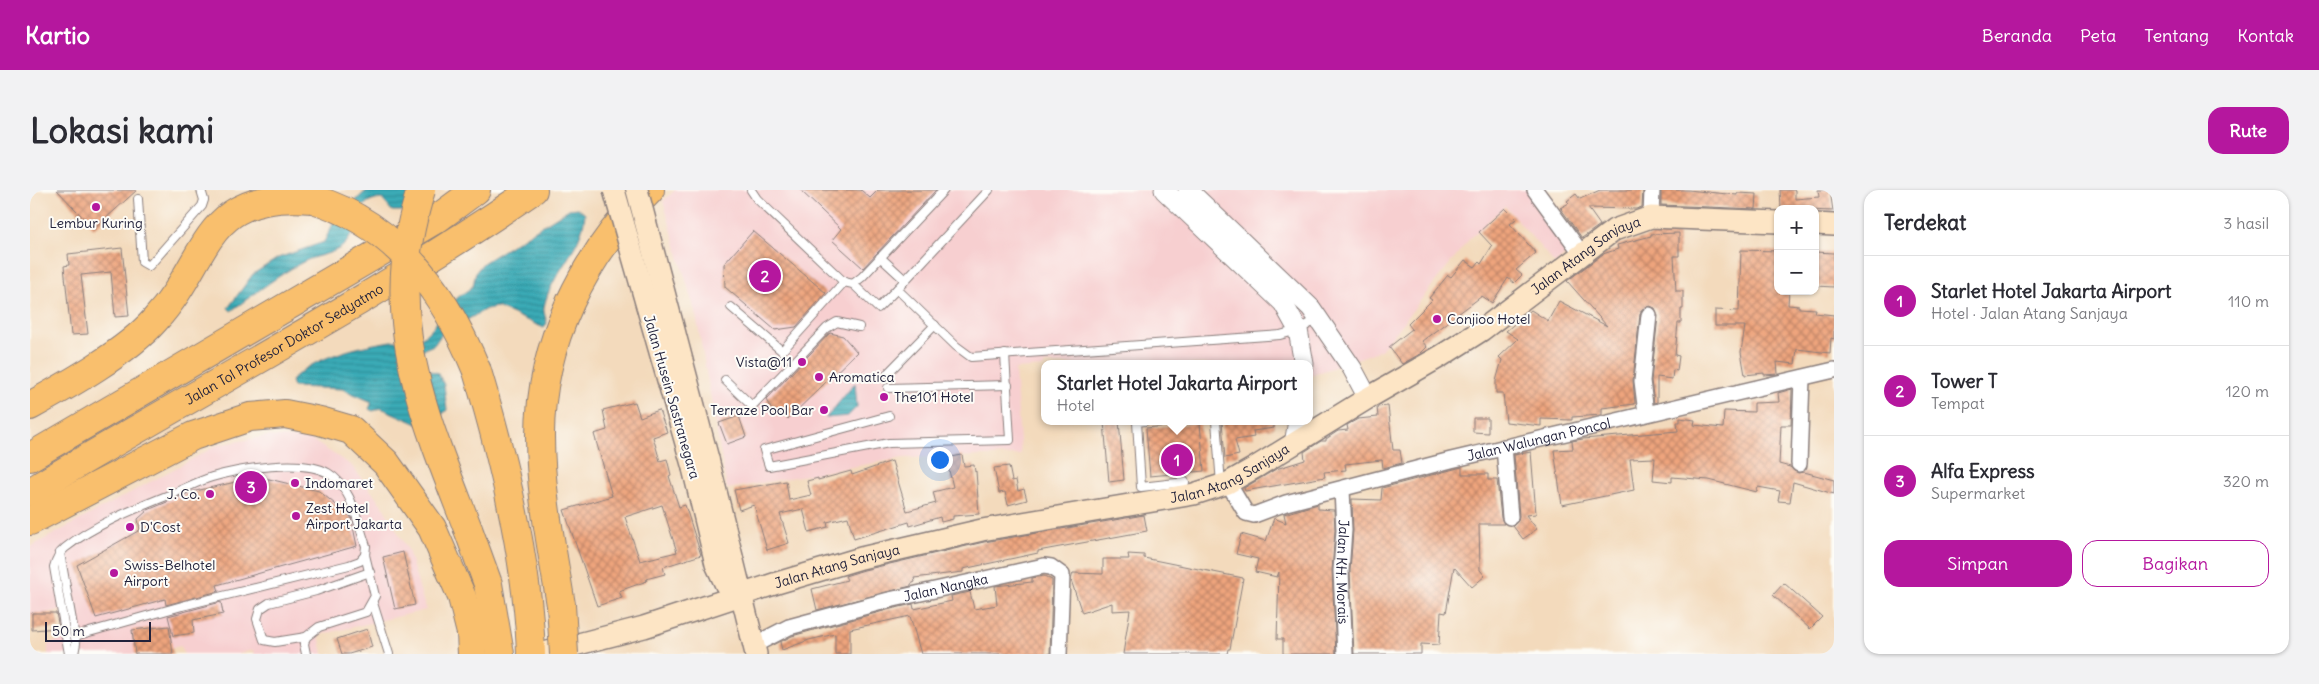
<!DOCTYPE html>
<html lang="id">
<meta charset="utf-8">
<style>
body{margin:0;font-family:Delius,sans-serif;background:#f2f2f3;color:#2b2b33}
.controls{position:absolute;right:15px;top:15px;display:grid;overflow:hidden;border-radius:10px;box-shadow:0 1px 4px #0004}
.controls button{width:45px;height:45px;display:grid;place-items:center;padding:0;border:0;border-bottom:1px solid #e1e1e2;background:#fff;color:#2b2b33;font:25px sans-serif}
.scale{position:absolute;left:15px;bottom:12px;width:106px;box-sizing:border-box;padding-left:5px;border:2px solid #22223b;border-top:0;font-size:14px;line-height:18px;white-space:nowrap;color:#22223b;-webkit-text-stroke:4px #fdfcf7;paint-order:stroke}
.you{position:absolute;left:909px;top:269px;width:18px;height:18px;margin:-12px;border:4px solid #fff;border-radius:50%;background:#1a73e8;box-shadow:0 0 0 8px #1a73e833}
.badge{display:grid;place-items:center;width:32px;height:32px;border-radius:50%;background:#b5179e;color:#fff;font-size:16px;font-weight:700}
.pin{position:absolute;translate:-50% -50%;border:2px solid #fff;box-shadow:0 1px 5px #0006}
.popup{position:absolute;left:1011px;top:170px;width:272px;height:65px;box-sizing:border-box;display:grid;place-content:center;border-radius:10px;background:#fff;filter:drop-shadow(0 1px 4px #0005);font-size:16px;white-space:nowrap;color:#7c7c81}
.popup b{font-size:19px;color:#2b2b33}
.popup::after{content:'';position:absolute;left:50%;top:100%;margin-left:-10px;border:10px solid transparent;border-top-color:#fff}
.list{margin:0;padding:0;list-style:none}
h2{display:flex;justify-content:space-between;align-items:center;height:65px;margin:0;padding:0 20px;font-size:21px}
h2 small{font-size:16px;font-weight:400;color:#7c7c81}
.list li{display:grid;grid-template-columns:32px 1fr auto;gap:15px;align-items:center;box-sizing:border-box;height:90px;padding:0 20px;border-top:1px solid #e1e1e2}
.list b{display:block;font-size:19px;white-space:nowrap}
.list p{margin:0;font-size:16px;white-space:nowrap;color:#7c7c81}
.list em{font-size:16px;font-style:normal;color:#7c7c81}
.actions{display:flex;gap:10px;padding:15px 20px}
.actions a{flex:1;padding:11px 0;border:1px solid #b5179e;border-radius:15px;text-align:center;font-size:18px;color:#b5179e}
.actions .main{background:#b5179e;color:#fff}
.map{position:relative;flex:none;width:1804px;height:464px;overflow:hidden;border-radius:15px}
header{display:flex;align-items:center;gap:30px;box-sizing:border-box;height:70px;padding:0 25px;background:#b5179e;color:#fff}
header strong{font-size:24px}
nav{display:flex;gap:28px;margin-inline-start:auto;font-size:18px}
.intro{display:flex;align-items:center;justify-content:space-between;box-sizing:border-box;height:120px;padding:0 30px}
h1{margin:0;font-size:35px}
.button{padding:12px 22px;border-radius:15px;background:#b5179e;color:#fff;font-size:18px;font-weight:700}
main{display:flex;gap:30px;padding:0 30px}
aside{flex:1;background:#fff;border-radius:15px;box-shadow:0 1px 4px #0004}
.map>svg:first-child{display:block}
.built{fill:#f7cfd0}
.water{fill:url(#water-rules);stroke:#2e6678}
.building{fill:url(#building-cross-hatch);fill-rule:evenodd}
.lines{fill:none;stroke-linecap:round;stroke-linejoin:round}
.service-casing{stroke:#8a7e7c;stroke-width:10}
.minor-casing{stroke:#8a7e7c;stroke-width:18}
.tertiary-casing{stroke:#8a7e7c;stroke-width:21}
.secondary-casing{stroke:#8a7e7c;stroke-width:24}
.motorway-casing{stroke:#8a7e7c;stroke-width:30}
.service{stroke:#fff;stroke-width:8}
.minor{stroke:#fff;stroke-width:15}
.tertiary{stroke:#fff;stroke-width:19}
.secondary{stroke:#fde5c5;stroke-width:21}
.motorway{stroke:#f9bf6d;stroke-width:28}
.secondary-bridge-casing{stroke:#8a7e7c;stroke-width:24;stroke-linecap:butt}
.motorway-bridge-casing{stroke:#8a7e7c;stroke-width:30;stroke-linecap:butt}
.secondary-bridge{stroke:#fde5c5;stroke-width:21}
.motorway-bridge{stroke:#f9bf6d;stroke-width:28}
.poi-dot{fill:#b5179e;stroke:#fdfcf7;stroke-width:2}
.labels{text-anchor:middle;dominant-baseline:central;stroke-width:4;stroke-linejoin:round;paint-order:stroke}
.poi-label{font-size:14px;fill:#22223b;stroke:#fdfcf7;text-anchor:start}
.street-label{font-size:14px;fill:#22223b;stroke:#fdfcf7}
</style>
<header>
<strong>Kartio</strong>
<nav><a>Beranda</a><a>Peta</a><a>Tentang</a><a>Kontak</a></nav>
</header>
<div class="intro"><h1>Lokasi kami</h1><a class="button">Rute</a></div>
<main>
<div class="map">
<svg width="1804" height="464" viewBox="0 0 1804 464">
<defs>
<pattern id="water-rules" width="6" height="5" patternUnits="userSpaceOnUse" patternTransform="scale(1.25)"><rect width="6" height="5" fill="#3aaab6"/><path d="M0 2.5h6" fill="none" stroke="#308a95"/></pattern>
<pattern id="building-cross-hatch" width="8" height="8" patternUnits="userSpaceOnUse" patternTransform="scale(1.25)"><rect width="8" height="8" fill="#eea47d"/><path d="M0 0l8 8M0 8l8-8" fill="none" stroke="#c08568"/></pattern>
</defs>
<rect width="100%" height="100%" fill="#fdfcf7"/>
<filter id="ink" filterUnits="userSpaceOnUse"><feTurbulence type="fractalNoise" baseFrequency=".02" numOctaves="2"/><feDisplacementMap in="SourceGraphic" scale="10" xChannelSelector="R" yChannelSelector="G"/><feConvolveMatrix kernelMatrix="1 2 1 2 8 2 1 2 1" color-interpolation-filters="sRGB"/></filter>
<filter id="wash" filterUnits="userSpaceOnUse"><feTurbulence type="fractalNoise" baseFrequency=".0096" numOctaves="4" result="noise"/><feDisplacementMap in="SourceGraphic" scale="20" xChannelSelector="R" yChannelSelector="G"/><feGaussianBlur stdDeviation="1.12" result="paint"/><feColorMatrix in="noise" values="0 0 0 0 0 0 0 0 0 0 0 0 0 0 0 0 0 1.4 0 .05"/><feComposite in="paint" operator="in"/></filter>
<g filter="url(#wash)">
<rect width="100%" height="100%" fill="#f3dabc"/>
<!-- built -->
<g class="built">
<polygon points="645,0 1498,0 1538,62 1525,74 1475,16 1441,47 1351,160 1280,186 1280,174 1014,174 1014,177 985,179 991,265 873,268 697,299 666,125 633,11"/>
<polygon points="238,246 280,249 321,275 352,315 378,360 396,420 289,445 293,464 224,464 223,460 208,464 154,464 151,456 111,464 18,464 18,454 37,448 31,420 0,426 0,357 188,255"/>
</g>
<!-- water -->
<g class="water">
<path d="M337,0H392L373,21H362L352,9C325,7 330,37 316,53C307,64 287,65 275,71C251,83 223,105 201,121L198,118L223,84L248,68L294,52L305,30Z"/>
<path d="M548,18L555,24C553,59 521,83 514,117C513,122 516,128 517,133L514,138L467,117L456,119L411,145L404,155L389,161L397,180L408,183L414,195L417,220L405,231L392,236L351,218L343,221L339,219L342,212L312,199L263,197L261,191C280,168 332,155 362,151C372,150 383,152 392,147C403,140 413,123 422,113C428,106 436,102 443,96L446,82L453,73L539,19Z"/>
<polygon points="825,193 827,217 818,226 796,228"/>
</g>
<g id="blocks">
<!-- building -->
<g class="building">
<polygon points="27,0 107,0 64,39"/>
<polygon points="770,0 831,0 840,8 848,0 906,0 833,78 802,50 811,39"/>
<polygon points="1570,0 1613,0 1612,17 1606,19 1558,18 1570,35 1552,48 1531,19 1532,18 1530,18 1539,13 1537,11 1546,4 1550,9"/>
<polygon points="1631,0 1658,0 1707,5 1707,3 1727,4 1726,19 1631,15"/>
<polygon points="1750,0 1765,0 1765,9 1789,7 1788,0 1800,0 1803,21 1751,19"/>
<polygon points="1475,18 1486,29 1480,34 1506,63 1486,80 1492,85 1484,93 1478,88 1462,113 1452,106 1392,151 1397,157 1390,164 1372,174 1359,157 1382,139 1378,134 1402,110 1399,108 1418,85 1421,87 1435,70 1445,77 1449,72 1451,74 1462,56 1449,42"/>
<polygon points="723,41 796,103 766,137 745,140 695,97 694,74"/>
<polygon points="1649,43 1649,66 1644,66 1646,101 1653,101 1653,119 1651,119 1651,133 1648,133 1645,165 1649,166 1647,181 1643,180 1642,189 1627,187 1627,212 1624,213 1621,191 1628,126 1625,118 1620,116 1612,119 1610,124 1603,190 1605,214 1572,218 1572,225 1542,227 1542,230 1511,229 1511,236 1476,232 1473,203 1466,203 1466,191 1472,170 1469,167 1488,149 1476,141 1501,120 1518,131 1529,111 1577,136 1537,91 1573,64 1588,59 1587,55 1621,46 1621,44"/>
<polygon points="92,58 99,126 85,127 81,82 51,85 58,144 41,145 34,76 39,75 38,64"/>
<polygon points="1711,60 1748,61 1748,101 1759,101 1758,115 1769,116 1769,118 1786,119 1785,123 1804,125 1804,149 1801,148 1800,163 1767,159 1765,174 1747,172 1748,184 1734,185 1734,183 1715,185 1711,162 1715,136 1685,136 1685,120 1709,121"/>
<polygon points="1785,62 1804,63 1804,97 1785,96"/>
<polygon points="800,143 813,146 827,162 758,229 756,222 745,225 736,210"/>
<polygon points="1762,199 1761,235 1751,235 1749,274 1760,277 1768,283 1774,282 1804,290 1804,304 1763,292 1760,312 1748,311 1750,301 1728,297 1727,302 1679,290 1642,287 1642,292 1623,290 1625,268 1600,269 1604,300 1532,315 1524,260 1543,259 1542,251 1553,249 1648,241 1647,232 1650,232 1650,228 1665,230 1664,235 1693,238 1694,221 1724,222 1724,213 1749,212 1748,203"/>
<path d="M605,212L610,227L629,220L637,242L623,247L630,271L637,269L641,285L639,286L649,317L655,315L671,365L633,377L635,384L616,389L617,391L589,401L592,408L567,416L534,320L582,306L564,244L577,240L573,220ZM632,315L647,362L610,371L595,327Z"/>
<polygon points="1358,216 1363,260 1370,260 1372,273 1353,278 1352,270 1315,274 1316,280 1294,282 1295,287 1215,301 1214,298 1246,279 1275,270 1274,262 1291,251 1296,251 1296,249 1308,241 1318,240 1317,235 1328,229 1348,227 1347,217"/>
<polygon points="709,226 716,247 697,254 689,233"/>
<polygon points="1443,228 1458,228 1458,243 1443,242"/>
<polygon points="1081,231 1089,231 1094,290 1079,292 1074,232"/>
<polygon points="1192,231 1244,231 1244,238 1223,241 1224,247 1205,250 1209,265 1195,268"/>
<polygon points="1170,233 1174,281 1120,286 1116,238"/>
<polygon points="1501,262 1506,324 1496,325 1507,339 1493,349 1483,336 1488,331 1489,326 1484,265"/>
<polygon points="932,265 934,276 944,275 945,282 946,281 949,324 923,326 923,329 911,332 910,327 880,336 879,332 824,349 818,327 797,332 798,337 779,342 773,319 750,324 759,353 737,360 724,315 709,320 704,300 756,291 759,310 781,305 777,291 788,288 788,290 821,281 822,285 862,271 877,321 906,313 903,302 923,297 916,268"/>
<polygon points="979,276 982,291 986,290 988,301 994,299 997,310 978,315 975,302 969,303 964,278"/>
<polygon points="1432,277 1432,284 1458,284 1458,290 1467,290 1471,328 1474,334 1449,334 1450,380 1455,386 1442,397 1424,377 1416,423 1411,422 1409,455 1391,454 1391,464 1324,464 1320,381 1323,341 1322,309 1351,310 1352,298"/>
<polygon points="219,289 239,289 289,301 321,327 327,356 187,395 189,401 136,415 135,409 66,428 47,375 110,340 108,329 118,320 161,302"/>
<polygon points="1288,314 1288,319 1304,320 1305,340 1302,381 1306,464 1253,464 1253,449 1247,449 1249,382 1247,387 1225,382 1228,369 1206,364 1211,344 1236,351 1244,328 1256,333 1254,324"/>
<polygon points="1114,325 1117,341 1008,361 1008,363 933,379 933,382 884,388 885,392 881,394 881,396 787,420 782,399 817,390 815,386 834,380 954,352"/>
<polygon points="373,362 385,415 365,419 353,367"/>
<polygon points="1098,364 1114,365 1114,368 1213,388 1200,459 1198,459 1197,464 1093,464 1100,420 1082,421 1082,413 1052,423 1041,390 1043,383 1073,384 1073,369 1099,369"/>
<polygon points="1014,386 1022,390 1020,464 891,464 880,426 820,439 820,464 805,464 805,444 779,450 752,460 750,452 762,446 861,419 883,414 884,419 922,411 921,406 940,402 944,419 967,415 965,396 1002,392 1002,388"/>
<polygon points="1754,393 1792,427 1780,439 1743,405"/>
<polygon points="191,412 193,424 163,430 164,443 143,446 138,426"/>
<polygon points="2,423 26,423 29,438 2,440"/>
<polygon points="139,436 143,464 105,464 102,440"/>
<polygon points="337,439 342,457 319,464 312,464 307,449"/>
</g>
</g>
</g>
<g filter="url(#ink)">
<use href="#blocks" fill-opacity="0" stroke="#8a7e7c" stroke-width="1"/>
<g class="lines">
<!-- service casing -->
<g class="service-casing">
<g id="service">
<polyline points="721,0 727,9 814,92 823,94 848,118 867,99 959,0"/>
<polyline points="108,9 112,72 119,76 172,16 174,10 171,0"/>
<polyline points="850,67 875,90"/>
<polyline points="823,94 832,87 914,0"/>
<polyline points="867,99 926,156 941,167 1250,145 1268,140 1288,129"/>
<polyline points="701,117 752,161 814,92"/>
<polyline points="858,183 905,135"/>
<polyline points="695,190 722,216 797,138 807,132 829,137"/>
<polyline points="858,198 978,195"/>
<polyline points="859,226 734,260 739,276 859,253 980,250 975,164"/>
<polyline points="1115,231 1107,232 1111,297 1155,292"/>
<polyline points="1186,231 1191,294"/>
<polyline points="30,363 46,453 44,464"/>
<polyline points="343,413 359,464"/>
<polyline points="45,446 152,416 319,375 330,371 335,365"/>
<polyline points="276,447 245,452 234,450 227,429 230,419 239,413 286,401 340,382"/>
<path d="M39,464L24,377C26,369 29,363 35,358C65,334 109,317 144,303C156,298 169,291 182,287C210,279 272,268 298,283C322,297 327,331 336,356L335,365L345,406L336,422L289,437L276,447L274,454L276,464"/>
</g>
</g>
<!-- minor casing -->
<g class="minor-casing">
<g id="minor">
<polyline points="1505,0 1552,64"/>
<polyline points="1621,27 1622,0"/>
<polyline points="1616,223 1612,191 1619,125"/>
<polyline points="1474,257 1480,327"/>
<polyline points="1769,274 1772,188"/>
<path id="s1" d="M1198,293L1216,323L1224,325L1256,313L1421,270L1804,180"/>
<path id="s2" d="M1312,300L1314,340L1311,381L1315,464"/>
<path id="s3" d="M724,455L759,437L859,410L1014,376L1021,377L1032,385L1029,464"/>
</g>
</g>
<!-- tertiary casing -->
<g class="tertiary-casing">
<g id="tertiary">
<polyline points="1134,0 1253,113 1268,140 1274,174"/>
<polyline points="1158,0 1281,118 1322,178 1338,208"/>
<polyline points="1264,254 1268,231"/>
</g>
</g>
<!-- secondary casing -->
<g class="secondary-casing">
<g id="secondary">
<polyline points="1785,34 1804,35"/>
<polyline points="678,269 726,464"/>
<polyline points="663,278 686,374 696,395 712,406"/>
<path id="s4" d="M510,464L614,437L747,393L831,368L952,340L1164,304L1198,293L1226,277L1338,208L1411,166L1452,140L1584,40L1621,27L1748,32"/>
</g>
</g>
<!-- motorway casing -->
<g class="motorway-casing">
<g id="motorway">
<path d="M447,181C473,268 498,373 501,464"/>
<path d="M0,216C38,195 97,162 125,130C182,68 170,0 283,9"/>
<polyline points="0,267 408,28 446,0"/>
<path id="s5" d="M0,302C168,201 342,111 503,0"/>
<polyline points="0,331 163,246 220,227 255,224 290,231 321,240 356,273 402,338 432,407 441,443 442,464"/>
<polyline points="438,339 458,394 470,464"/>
<path d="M531,415C522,359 510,302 510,246C510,152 554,65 620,0"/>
</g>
</g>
<!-- service -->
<use href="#service" class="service"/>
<!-- minor -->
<use href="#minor" class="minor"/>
<!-- tertiary -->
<use href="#tertiary" class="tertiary"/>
<!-- secondary -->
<use href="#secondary" class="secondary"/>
<!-- motorway -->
<use href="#motorway" class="motorway"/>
<!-- secondary-bridge casing -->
<g class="secondary-bridge-casing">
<g id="secondary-bridge">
<polyline points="584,0 663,278"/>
<polyline points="607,0 678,269"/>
</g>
</g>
<!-- motorway-bridge casing -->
<g class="motorway-bridge-casing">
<g id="motorway-bridge">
<path d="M391,0C384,23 378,47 376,71C366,165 405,253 438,339"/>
<path d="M283,9C366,34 415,103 447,181"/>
<polyline points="531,415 534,464"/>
</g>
</g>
<!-- secondary-bridge -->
<use href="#secondary-bridge" class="secondary-bridge"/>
<!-- motorway-bridge -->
<use href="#motorway-bridge" class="motorway-bridge"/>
</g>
</g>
<!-- markers -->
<g class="poi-dot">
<circle cx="66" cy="17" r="5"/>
<circle cx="1407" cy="129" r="5"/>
<circle cx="772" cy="172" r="5"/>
<circle cx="789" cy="187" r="5"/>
<circle cx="854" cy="207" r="5"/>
<circle cx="794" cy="220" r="5"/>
<circle cx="265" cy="293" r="5"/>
<circle cx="180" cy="304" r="5"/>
<circle cx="266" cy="326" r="5"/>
<circle cx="100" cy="337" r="5"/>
<circle cx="84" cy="383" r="5"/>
</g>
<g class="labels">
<!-- poi labels -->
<g class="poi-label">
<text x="66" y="33" text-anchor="middle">Lembur Kuring</text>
<text x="1417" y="129">Conjioo Hotel</text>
<text x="762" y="172" text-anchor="end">Vista@11</text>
<text x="799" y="187">Aromatica</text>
<text x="864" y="207">The101 Hotel</text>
<text x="784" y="220" text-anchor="end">Terraze Pool Bar</text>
<text x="275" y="293">Indomaret</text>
<text x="170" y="304" text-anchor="end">J. Co.</text>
<text x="276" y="318">Zest Hotel<tspan x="276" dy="16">Airport Jakarta</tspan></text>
<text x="110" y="337">D'Cost</text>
<text x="94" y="375">Swiss-Belhotel<tspan x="94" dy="16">Airport</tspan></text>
</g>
<!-- street labels -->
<g class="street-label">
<text stroke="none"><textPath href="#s4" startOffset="1135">Jalan Atang Sanjaya</textPath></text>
<text stroke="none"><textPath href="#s5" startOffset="294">Jalan Tol Profesor Doktor Sedyatmo</textPath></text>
<text transform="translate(642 207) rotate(74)">Jalan Husein Sastranegara</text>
<text stroke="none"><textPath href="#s1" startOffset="338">Jalan Walungan Poncol</textPath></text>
<text stroke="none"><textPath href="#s4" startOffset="715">Jalan Atang Sanjaya</textPath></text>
<text stroke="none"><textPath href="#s4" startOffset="310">Jalan Atang Sanjaya</textPath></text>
<text stroke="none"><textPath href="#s2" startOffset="82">Jalan KH. Morais</textPath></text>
<text stroke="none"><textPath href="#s3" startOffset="201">Jalan Nangka</textPath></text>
</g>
</g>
</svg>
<div class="controls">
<button>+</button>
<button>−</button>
</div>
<div class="scale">50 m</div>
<div class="you"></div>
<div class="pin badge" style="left:1147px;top:270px">1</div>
<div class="popup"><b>Starlet Hotel Jakarta Airport</b>Hotel</div>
<div class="pin badge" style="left:735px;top:86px">2</div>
<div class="pin badge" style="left:221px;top:297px">3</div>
</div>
<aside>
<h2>Terdekat<small>3 hasil</small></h2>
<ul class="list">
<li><span class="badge">1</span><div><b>Starlet Hotel Jakarta Airport</b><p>Hotel · Jalan Atang Sanjaya</p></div><em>110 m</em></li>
<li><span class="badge">2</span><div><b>Tower T</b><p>Tempat</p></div><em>120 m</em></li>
<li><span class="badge">3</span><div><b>Alfa Express</b><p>Supermarket</p></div><em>320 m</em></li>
</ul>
<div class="actions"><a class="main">Simpan</a><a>Bagikan</a></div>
</aside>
</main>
